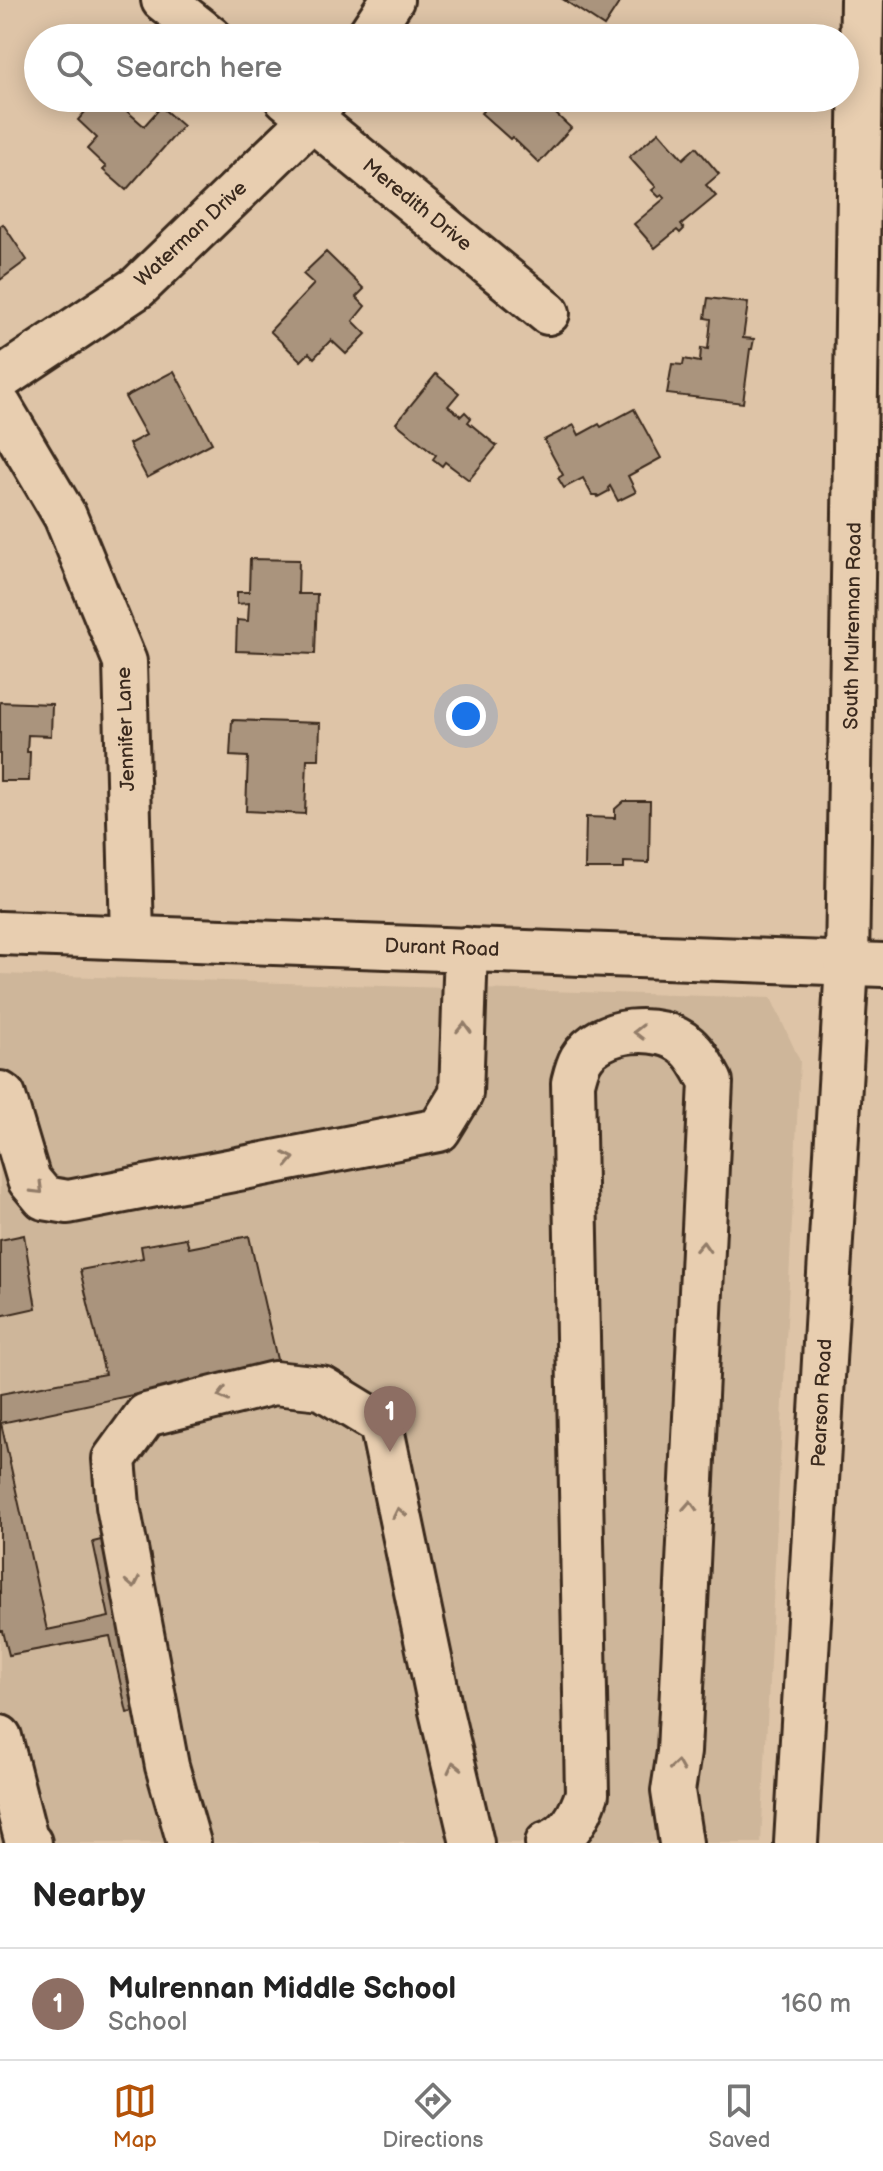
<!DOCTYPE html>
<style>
body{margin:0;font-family:"Balsamiq Sans",sans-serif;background:#f2f2f2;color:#222}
.you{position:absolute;left:466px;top:716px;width:28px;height:28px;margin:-20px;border:6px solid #fff;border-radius:50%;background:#1a73e8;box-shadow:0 0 0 12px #1a73e833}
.badge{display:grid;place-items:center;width:52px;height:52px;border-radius:50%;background:#b45309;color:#fff;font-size:26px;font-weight:700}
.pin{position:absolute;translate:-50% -66px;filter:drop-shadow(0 2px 4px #0008)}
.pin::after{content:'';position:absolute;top:42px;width:28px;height:24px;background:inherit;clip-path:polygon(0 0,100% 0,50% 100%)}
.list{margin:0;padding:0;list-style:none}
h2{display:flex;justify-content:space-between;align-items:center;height:104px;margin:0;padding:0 32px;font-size:34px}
h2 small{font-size:26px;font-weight:400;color:#767676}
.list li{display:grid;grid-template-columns:52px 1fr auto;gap:24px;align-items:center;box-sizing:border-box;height:112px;padding:0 32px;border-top:2px solid #e0e0e0}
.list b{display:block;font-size:30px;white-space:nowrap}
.list p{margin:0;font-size:26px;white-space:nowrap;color:#767676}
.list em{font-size:26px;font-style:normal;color:#767676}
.icon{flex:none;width:44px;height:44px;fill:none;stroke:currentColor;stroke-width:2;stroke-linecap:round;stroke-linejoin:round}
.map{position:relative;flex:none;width:883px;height:1843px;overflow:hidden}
.search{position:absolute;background:#fff;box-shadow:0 4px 20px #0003;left:24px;right:24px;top:24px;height:88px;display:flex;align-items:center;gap:20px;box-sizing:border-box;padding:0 28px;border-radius:44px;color:#767676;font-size:30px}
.sheet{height:216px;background:#fff}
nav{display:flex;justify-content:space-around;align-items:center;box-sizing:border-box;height:112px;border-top:2px solid #e0e0e0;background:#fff;font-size:22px;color:#767676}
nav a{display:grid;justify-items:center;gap:4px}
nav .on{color:#b45309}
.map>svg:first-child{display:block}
.built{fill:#ceb69a}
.building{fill:#aa947d;stroke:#3b2a1e;stroke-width:2}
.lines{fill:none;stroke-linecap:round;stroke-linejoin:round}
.minor-casing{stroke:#3b2a1e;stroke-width:48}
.minor{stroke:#e8ceb0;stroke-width:42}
.oneway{stroke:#927c67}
.labels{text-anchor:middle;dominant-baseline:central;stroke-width:8;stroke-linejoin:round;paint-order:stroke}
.street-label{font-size:20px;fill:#3b2a1e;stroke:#e8ceb0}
</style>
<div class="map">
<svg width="883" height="1843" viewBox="0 0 883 1843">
<rect width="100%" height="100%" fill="#dec4a7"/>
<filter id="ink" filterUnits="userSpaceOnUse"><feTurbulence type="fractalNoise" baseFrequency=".0125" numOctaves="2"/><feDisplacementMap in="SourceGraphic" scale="16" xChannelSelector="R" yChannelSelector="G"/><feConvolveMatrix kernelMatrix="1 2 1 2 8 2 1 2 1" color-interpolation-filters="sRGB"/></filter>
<g filter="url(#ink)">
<!-- built -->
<polygon class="built" points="0,974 771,998 800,1061 761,1843 0,1843"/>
<!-- building -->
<g class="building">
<polygon points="564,0 621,0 604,26"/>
<polygon points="97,98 112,98 144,126 161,107 183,126 126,190 103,170 106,167 87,149 97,138 78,120"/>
<polygon points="469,98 539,98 571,128 539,163 512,137 510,139 481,113 483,111"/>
<polygon points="659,132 683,159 696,147 719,174 706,185 716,196 681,225 684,229 680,233 677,230 655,248 634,224 665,198 662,195 659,197 652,190 656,187 629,157"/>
<polygon points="3,224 27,260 0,280 0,226"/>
<polygon points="326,252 364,289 356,297 365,306 353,321 366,334 346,354 331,340 314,358 309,353 301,361 270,331 314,284 303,274"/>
<polygon points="708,298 748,303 743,338 754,339 752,349 750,349 743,403 667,394 672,364 683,365 684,359 700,362 701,348 708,349 711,319 705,318"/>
<polygon points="174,371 212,443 147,478 129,444 146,435 125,397"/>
<polygon points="436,374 459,393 448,406 461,416 465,412 471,418 468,422 497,446 469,480 445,462 442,466 433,459 436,455 396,423"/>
<polygon points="634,409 661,458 628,476 636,492 618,501 610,486 608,488 609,491 598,497 597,495 592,495 583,478 564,488 558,478 563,475 544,440 574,425 579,435 599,424 601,427"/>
<polygon points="250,559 299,560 298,594 317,594 315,654 236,651 237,620 248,621 249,603 237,604 237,592 249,592"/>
<polygon points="0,702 52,704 51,736 28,735 27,752 30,752 29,781 0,781"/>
<polygon points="232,720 320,723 319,759 307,759 305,814 246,811 248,757 230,756"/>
<polygon points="624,801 650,801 649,863 624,862 624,869 585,869 586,817 615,818 615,809"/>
<polygon points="24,1235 36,1308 0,1316 0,1240"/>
<polygon points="249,1236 278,1364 1,1423 47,1630 109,1617 93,1542 105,1539 141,1711 127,1713 110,1636 9,1655 3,1631 0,1631 0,1394 105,1374 80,1270 143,1258 141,1246 186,1238 189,1248"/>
</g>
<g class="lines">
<!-- minor casing -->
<g class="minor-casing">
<g id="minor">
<polyline points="163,0 211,38"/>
<polyline points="367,38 392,0"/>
<polyline points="286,98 548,313"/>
<polyline points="0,379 138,287 312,119 326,98"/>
<polyline points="0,406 65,516 125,662 132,937"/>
<polyline points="0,933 883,965"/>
<polyline points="0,1093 4,1096 29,1180 44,1198 68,1202 439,1130 461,1094 466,949"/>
<polyline points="0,1737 26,1839 30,1843"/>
<polyline points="189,1843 167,1766 118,1506 114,1459 146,1415 274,1383 322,1388 381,1424 441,1711 472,1843"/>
<path d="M547,1843C570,1836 580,1815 587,1794L573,1083C575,1075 577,1066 581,1059C600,1027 660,1022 687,1046C698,1056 704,1069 711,1082L679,1752L673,1791L681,1843"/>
<polyline points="796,1843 847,964 862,0"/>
</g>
</g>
<!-- minor -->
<use href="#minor" class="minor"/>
</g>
<!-- one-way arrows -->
<defs><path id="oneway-chevron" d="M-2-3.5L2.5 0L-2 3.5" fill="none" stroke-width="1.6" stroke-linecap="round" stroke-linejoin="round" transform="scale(2)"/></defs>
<g class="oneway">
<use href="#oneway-chevron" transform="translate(464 1028) rotate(-88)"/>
<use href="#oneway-chevron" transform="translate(639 1032) rotate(-180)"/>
<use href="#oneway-chevron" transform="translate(289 1159) rotate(-11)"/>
<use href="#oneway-chevron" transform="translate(38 1189) rotate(45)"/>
<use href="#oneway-chevron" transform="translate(703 1247) rotate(-87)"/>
<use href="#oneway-chevron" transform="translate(223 1395) rotate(166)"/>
<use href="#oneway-chevron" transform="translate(690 1506) rotate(-87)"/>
<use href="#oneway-chevron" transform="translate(399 1513) rotate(-102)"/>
<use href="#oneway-chevron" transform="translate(133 1583) rotate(79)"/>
<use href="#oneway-chevron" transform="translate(677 1766) rotate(-82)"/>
<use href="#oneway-chevron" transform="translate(454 1767) rotate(-103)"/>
</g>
</g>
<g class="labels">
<!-- street labels -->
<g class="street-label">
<text transform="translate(417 205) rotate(39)">Meredith Drive</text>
<text transform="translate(191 234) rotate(-43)">Waterman Drive</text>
<text transform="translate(853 626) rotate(-89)">South Mulrennan Road</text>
<text transform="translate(126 729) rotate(-92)">Jennifer Lane</text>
<text transform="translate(442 948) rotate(2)">Durant Road</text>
<text transform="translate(822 1403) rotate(-87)">Pearson Road</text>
</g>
</g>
</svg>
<div class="you"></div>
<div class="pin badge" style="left:390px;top:1452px;background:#8d6e63">1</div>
<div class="search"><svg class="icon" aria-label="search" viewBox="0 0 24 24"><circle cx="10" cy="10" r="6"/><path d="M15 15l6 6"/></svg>Search here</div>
</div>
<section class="sheet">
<h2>Nearby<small></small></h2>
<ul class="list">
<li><span class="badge" style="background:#8d6e63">1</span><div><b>Mulrennan Middle School</b><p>School</p></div><em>160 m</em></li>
</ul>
</section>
<nav>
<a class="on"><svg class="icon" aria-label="map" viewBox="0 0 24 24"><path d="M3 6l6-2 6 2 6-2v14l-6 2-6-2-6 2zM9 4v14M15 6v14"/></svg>Map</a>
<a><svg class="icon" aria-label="directions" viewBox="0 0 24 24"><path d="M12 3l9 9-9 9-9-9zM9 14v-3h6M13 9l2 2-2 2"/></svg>Directions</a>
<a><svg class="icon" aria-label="saved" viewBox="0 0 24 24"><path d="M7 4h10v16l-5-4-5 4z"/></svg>Saved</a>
</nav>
